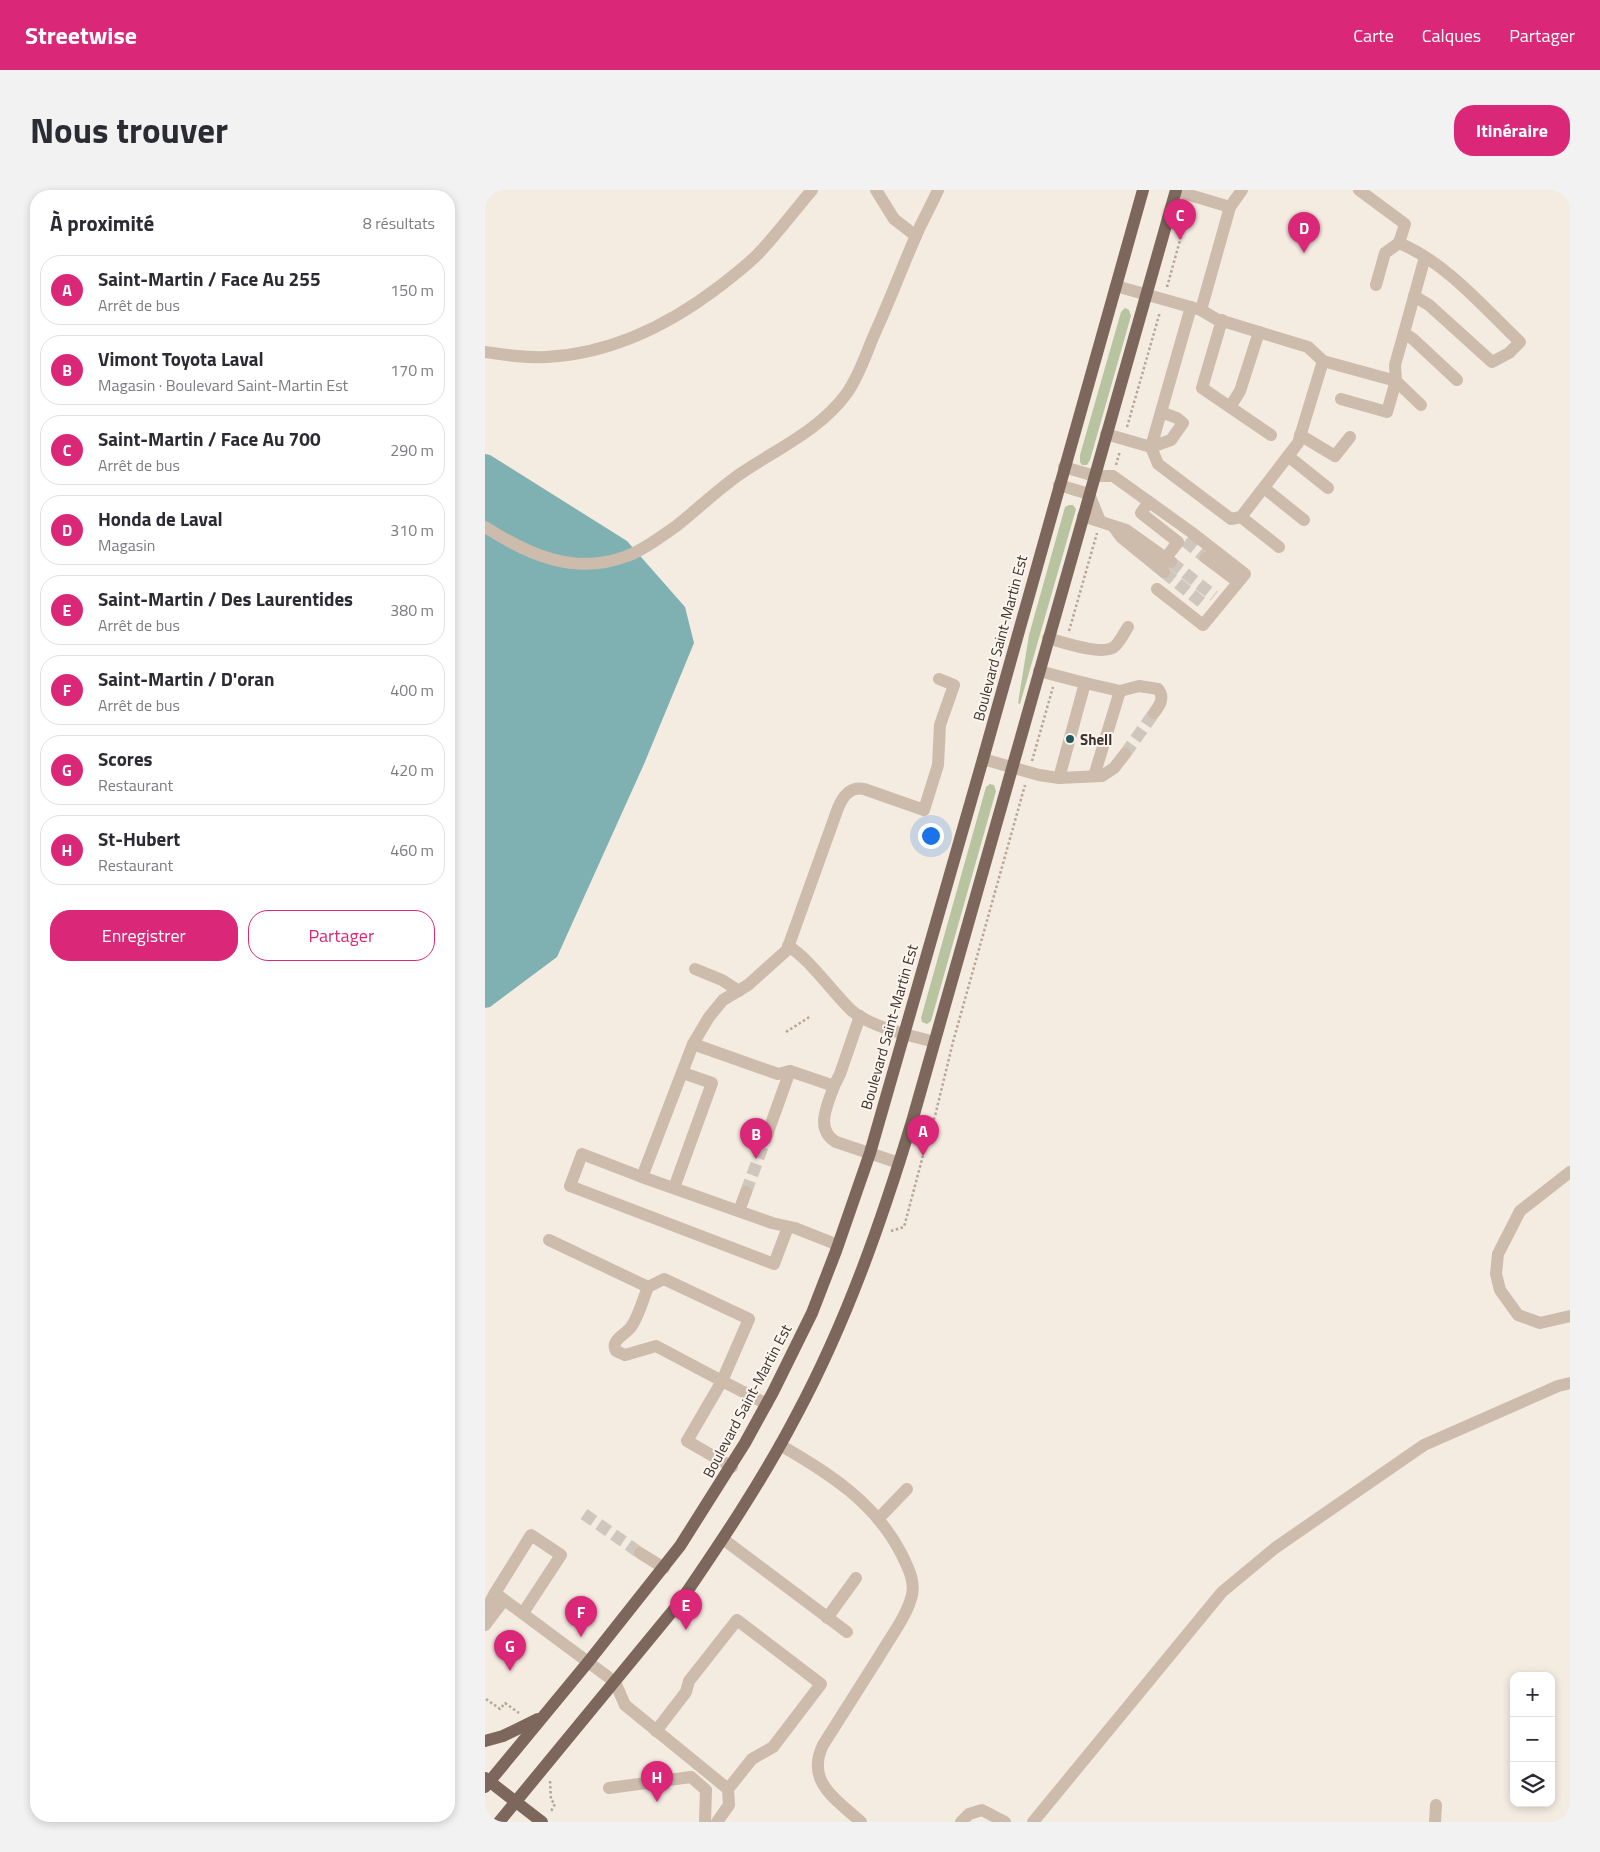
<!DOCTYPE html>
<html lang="fr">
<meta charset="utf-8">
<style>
body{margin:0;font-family:"Titillium Web",sans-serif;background:#f2f2f3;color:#2b2b33}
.controls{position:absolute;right:15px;bottom:15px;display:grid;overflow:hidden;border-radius:10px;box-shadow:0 2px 8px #0003}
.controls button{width:45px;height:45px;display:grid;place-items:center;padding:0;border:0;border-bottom:1px solid #e1e1e2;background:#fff;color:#2b2b33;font:25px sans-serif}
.you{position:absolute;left:445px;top:645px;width:18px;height:18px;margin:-12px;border:4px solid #fff;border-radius:50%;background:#1a73e8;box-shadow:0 0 0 8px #1a73e833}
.badge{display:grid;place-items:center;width:32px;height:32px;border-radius:50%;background:#db2777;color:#fff;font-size:16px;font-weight:700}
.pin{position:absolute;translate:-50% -41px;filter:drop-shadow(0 1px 2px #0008)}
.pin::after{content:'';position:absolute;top:26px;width:18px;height:15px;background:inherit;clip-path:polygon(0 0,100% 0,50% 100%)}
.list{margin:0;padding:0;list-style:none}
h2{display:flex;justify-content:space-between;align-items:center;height:65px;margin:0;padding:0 20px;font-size:21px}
h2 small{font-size:16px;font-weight:400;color:#7c7c81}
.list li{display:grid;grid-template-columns:32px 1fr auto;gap:15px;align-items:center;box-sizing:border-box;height:70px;margin:0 10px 10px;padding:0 10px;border:1px solid #e1e1e2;border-radius:20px}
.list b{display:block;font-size:19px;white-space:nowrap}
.list p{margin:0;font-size:16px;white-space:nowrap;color:#7c7c81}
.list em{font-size:16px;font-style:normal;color:#7c7c81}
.actions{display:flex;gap:10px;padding:15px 20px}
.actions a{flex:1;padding:11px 0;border:1px solid #db2777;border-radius:20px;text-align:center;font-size:18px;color:#db2777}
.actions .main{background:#db2777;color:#fff}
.icon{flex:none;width:28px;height:28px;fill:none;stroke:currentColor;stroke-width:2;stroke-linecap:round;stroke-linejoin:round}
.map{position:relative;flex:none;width:1085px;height:1632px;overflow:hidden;border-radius:20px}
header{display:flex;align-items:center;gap:30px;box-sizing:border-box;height:70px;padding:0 25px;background:#db2777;color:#fff}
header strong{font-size:24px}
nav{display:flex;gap:28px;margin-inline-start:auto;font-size:18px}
.intro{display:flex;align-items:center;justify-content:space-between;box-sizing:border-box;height:120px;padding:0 30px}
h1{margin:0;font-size:35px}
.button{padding:12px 22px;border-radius:20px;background:#db2777;color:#fff;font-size:18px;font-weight:700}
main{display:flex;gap:30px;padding:0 30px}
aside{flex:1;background:#fff;border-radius:20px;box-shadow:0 2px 8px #0003}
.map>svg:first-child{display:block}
.green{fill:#b8c4a0}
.water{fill:#7fb0b2}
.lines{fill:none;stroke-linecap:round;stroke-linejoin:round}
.minor-tunnel{stroke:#cfc6bd;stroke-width:12;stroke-dasharray:12 6;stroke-linecap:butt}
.path{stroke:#b9a596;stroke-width:2.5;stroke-dasharray:2.5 2.5;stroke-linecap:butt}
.minor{stroke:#cdbbac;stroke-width:12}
.major{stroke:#7d675c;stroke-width:12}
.poi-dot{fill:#1f5a5e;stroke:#fbf5ee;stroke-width:2}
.labels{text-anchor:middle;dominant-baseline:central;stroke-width:4;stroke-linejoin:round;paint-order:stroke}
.street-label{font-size:15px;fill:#3b302b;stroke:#fbf5ee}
.poi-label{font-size:15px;font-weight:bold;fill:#3b302b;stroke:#fbf5ee;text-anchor:start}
</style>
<header>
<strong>Streetwise</strong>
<nav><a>Carte</a><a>Calques</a><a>Partager</a></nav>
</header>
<div class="intro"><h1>Nous trouver</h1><a class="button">Itinéraire</a></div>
<main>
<aside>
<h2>À proximité<small>8 résultats</small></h2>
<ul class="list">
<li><span class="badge">A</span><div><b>Saint-Martin / Face Au 255</b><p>Arrêt de bus</p></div><em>150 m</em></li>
<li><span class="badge">B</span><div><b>Vimont Toyota Laval</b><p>Magasin · Boulevard Saint-Martin Est</p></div><em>170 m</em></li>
<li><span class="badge">C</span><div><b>Saint-Martin / Face Au 700</b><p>Arrêt de bus</p></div><em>290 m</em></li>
<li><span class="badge">D</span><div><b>Honda de Laval</b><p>Magasin</p></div><em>310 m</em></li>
<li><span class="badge">E</span><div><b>Saint-Martin / Des Laurentides</b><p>Arrêt de bus</p></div><em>380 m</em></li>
<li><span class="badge">F</span><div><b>Saint-Martin / D'oran</b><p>Arrêt de bus</p></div><em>400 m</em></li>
<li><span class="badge">G</span><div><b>Scores</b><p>Restaurant</p></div><em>420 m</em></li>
<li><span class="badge">H</span><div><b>St-Hubert</b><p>Restaurant</p></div><em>460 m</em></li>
</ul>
<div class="actions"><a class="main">Enregistrer</a><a>Partager</a></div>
</aside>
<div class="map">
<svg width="1085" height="1632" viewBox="0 0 1085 1632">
<rect width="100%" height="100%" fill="#f4ebe1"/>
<!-- green -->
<g class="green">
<polygon points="640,118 644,120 646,126 605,270 602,275 597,275 595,272 595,265 636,122"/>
<polygon points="584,315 588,315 591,319 535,514 533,513 544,445 580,317"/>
<polygon points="505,594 509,595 511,601 446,831 442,834 437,832 436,828 501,597"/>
</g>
<!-- water -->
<polygon class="water" points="0,264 5,265 142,351 200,417 209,453 159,574 72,767 5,817 0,818"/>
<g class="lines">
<!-- minor-tunnel -->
<g class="minor-tunnel">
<polyline points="700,351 721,368"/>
<polyline points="686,372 729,406"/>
<polyline points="679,382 721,416"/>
<polyline points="640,564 669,523"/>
<polyline points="261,1002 282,945"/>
<polyline points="99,1324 155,1363"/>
</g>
<!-- path -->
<g class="path">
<polyline points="682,97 704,18"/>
<polyline points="642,237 675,122"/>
<polyline points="631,275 635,261"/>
<polyline points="584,441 612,343"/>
<polyline points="547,571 568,497"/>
<polyline points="301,842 326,826"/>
<polyline points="406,1041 419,1037 444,943 450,926 468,852 540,595"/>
<polyline points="1,1509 15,1519 20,1513 34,1523"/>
<polyline points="65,1591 66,1610 70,1614 65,1623"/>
</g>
<!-- minor -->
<g class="minor">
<polyline points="391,0 409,29 431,46"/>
<path d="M874,0L920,34L914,53C962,73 998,117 1035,152L1024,163L1007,172L944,115L929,106"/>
<polyline points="691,1 745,17"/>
<polyline points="891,95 900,63 914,53"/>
<polyline points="631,96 716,120 731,129 823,157 838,171 813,253 756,327 746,329 673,274 666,257 686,250 698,233 692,228 676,222"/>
<polyline points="716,120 745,17 757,0"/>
<polyline points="737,130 717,198 786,245"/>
<polyline points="919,143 928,149 972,190"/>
<path d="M0,162C20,165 40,168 61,167C126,164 184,135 235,96C248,86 261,76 273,64C292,44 309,21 327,0"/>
<polyline points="838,171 911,191 936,215"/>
<polyline points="856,209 902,222 911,191 910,175 940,67"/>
<polyline points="745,217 755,201 774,142"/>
<polyline points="621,244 666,257 706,117"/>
<polyline points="815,245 850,266 865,247"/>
<polyline points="803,266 843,298"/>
<polyline points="579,277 610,286 628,286 706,342 760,384 718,435 672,399"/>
<polyline points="574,295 604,304 615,331"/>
<polyline points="779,298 819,330"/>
<polyline points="664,312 656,323 693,352 674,377"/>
<polyline points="598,326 641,340 686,372"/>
<polyline points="756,327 794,357"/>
<polyline points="628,336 636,347 679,382"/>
<path d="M0,337C44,365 90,386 142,366C159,360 175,347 190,337C213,319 234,298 258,282C294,258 336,239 362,203C374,186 381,164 389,145C404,113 416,80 430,48C437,31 446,16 453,0"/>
<polyline points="721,368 753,392"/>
<path d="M563,448C577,452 617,466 629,457C635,452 639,443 643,437"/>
<path d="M600,493L635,501L654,496L673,499C680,508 675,515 669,523"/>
<polyline points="498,569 554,585 574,588 600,493 554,481"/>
<polyline points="609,586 635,501"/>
<polyline points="574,588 617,586 629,578 640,564"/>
<path d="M303,756C324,768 347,802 366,820C385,837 424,845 449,852"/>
<polyline points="210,779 237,790 254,801"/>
<path d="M208,854L293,884L305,881L349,896C343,914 329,939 351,952L414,973"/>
<polyline points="349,896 355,884 375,826"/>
<polyline points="282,945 305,881"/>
<polyline points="1085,982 1035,1021 1013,1064 1011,1084 1015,1100 1033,1125 1055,1133 1085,1126"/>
<polyline points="157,987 97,964 85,996 289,1074 303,1037"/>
<polyline points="189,998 227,893 198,883"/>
<polyline points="254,1021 261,1002"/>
<path d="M64,1050L163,1097L179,1089L264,1129L237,1191L171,1156L140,1165L131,1161C125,1150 140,1145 146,1137C154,1126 158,1109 163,1097"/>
<path d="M353,1055L310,1038L287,1033L157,987L208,854L224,827L238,810L263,795L302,760L353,618C358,606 365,596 379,599L439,620L453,575L455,535L469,495L454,489"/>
<path d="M295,1255C344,1283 391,1313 417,1365C423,1378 430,1390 427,1405C422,1426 406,1446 395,1465C376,1495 357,1525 338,1555C320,1592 352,1610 376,1632"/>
<polyline points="247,1277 202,1251 237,1191 282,1214"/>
<polyline points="393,1329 422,1299"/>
<polyline points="238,1349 362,1442"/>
<polyline points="155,1363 179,1378"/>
<polyline points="10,1403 46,1345 76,1365 38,1423"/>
<polyline points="0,1421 10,1403 130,1492 140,1515 243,1599 244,1615 232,1632"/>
<polyline points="342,1428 371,1388"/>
<polyline points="0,1435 19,1410"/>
<polyline points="171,1541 201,1502 204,1491 252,1430 336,1494 288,1557 267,1569 243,1599"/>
<polyline points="124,1598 206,1587 221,1600 220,1632"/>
<polyline points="476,1632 484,1624 497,1620 520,1632"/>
<polyline points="548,1632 737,1402 790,1358 939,1255 1073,1196 1085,1193"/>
<polyline points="950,1632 951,1615"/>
</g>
<!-- major -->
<g class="major">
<polyline points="0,1551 18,1546 53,1529"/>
<polyline points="0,1588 57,1632"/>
<polyline points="0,1597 104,1471 195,1356 260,1253 288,1202 327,1123 351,1061 385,963 498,569 658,0"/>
<path d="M14,1632L195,1412C236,1352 277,1291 311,1226C362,1131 397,1030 428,928L691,0"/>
</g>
</g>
<!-- markers -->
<circle class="poi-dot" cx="585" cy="549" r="5"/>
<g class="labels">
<!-- street labels -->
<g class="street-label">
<text transform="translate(515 448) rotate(-75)">Boulevard Saint-Martin Est</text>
<text transform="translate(404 837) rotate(-74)">Boulevard Saint-Martin Est</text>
<text transform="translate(262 1211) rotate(-62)">Boulevard Saint-Martin Est</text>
</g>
<!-- poi labels -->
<g class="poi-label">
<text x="595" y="549">Shell</text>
</g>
</g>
</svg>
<div class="controls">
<button>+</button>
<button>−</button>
<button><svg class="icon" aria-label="layers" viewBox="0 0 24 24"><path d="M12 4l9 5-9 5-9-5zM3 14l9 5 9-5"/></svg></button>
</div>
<div class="you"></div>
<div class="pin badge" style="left:438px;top:966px">A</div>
<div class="pin badge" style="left:271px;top:969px">B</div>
<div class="pin badge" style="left:695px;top:50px">C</div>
<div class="pin badge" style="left:819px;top:63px">D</div>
<div class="pin badge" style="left:201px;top:1440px">E</div>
<div class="pin badge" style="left:96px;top:1447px">F</div>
<div class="pin badge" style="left:25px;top:1481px">G</div>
<div class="pin badge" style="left:172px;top:1612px">H</div>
</div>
</main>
